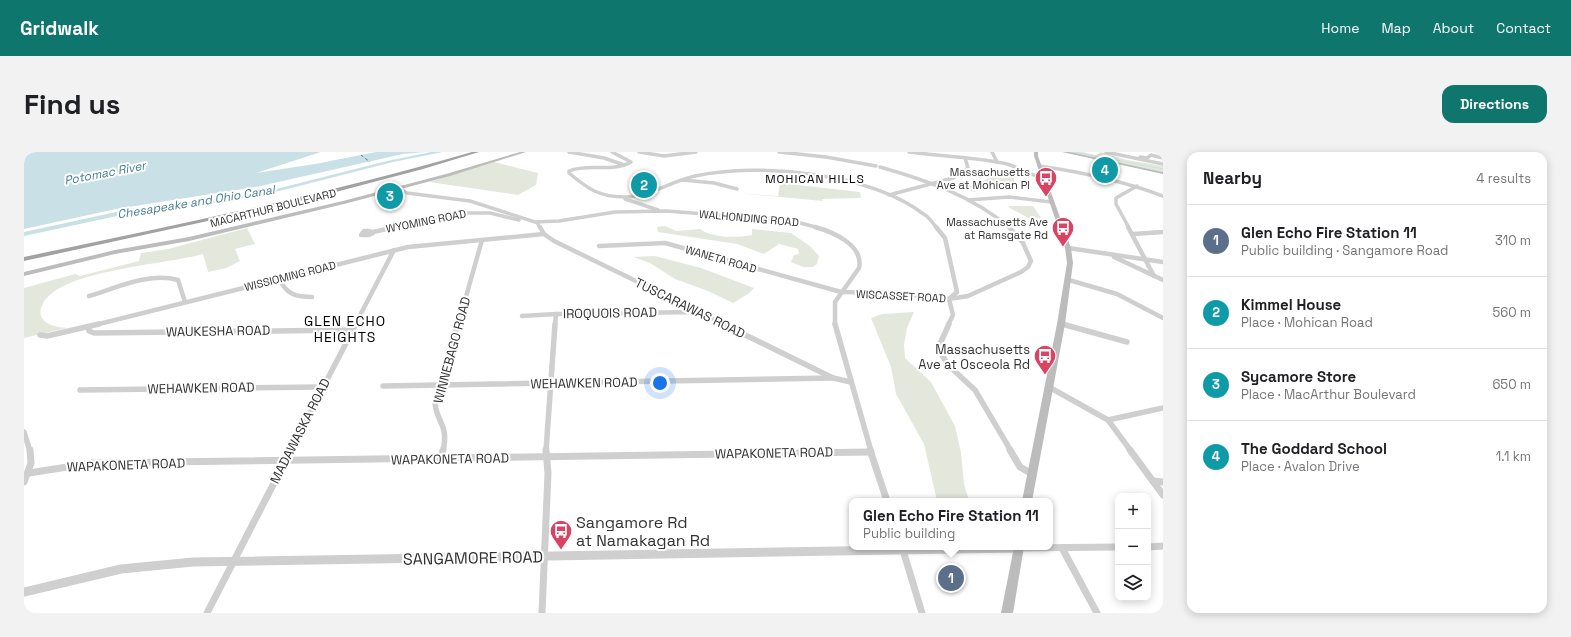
<!DOCTYPE html>
<meta charset="utf-8">
<style>
body{margin:0;font-family:"Space Grotesk",sans-serif;background:#f2f2f2;color:#202124}
.controls{position:absolute;right:12px;bottom:12px;display:grid;overflow:hidden;border-radius:8px;box-shadow:0 2px 10px #0003}
.controls button{width:36px;height:36px;display:grid;place-items:center;padding:0;border:0;border-bottom:1px solid #e0e0e0;background:#fff;color:#202124;font:20px sans-serif}
.you{position:absolute;left:636px;top:231px;width:14px;height:14px;margin:-10px;border:3px solid #fff;border-radius:50%;background:#1a73e8;box-shadow:0 0 0 6px #1a73e833}
.badge{display:grid;place-items:center;width:26px;height:26px;border-radius:50%;background:#0f766e;color:#fff;font-size:13px;font-weight:700}
.pin{position:absolute;translate:-50% -50%;border:2px solid #fff;box-shadow:0 1px 4px #0006}
.popup{position:absolute;left:825px;top:346px;width:204px;height:52px;box-sizing:border-box;display:grid;place-content:center;border-radius:8px;background:#fff;filter:drop-shadow(0 1px 3px #0005);font-size:13px;white-space:nowrap;color:#757577}
.popup b{font-size:15px;color:#202124}
.popup::after{content:'';position:absolute;left:50%;top:100%;margin-left:-8px;border:8px solid transparent;border-top-color:#fff}
.list{margin:0;padding:0;list-style:none}
h2{display:flex;justify-content:space-between;align-items:center;height:52px;margin:0;padding:0 16px;font-size:17px}
h2 small{font-size:13px;font-weight:400;color:#757577}
.list li{display:grid;grid-template-columns:26px 1fr auto;gap:12px;align-items:center;box-sizing:border-box;height:72px;padding:0 16px;border-top:1px solid #e0e0e0}
.list b{display:block;font-size:15px;white-space:nowrap}
.list p{margin:0;font-size:13px;white-space:nowrap;color:#757577}
.list em{font-size:13px;font-style:normal;color:#757577}
.icon{flex:none;width:22px;height:22px;fill:none;stroke:currentColor;stroke-width:2;stroke-linecap:round;stroke-linejoin:round}
.map{position:relative;flex:none;width:1139px;height:461px;overflow:hidden;border-radius:12px}
header{display:flex;align-items:center;gap:24px;box-sizing:border-box;height:56px;padding:0 20px;background:#0f766e;color:#fff}
header strong{font-size:19px}
nav{display:flex;gap:22px;margin-inline-start:auto;font-size:14px}
.intro{display:flex;align-items:center;justify-content:space-between;box-sizing:border-box;height:96px;padding:0 24px}
h1{margin:0;font-size:28px}
.button{padding:10px 18px;border-radius:12px;background:#0f766e;color:#fff;font-size:14px;font-weight:700}
main{display:flex;gap:24px;padding:0 24px}
aside{flex:1;background:#fff;border-radius:12px;box-shadow:0 2px 10px #0003}
.map>svg:first-child{display:block}
.green{fill:#e4e8dc}
.water{fill:#cae0e7}
.lines{fill:none;stroke-linecap:round;stroke-linejoin:round}
.stream{stroke:#cae0e7;stroke-width:1}
.ferry{stroke:#457d90;stroke-width:1;stroke-dasharray:3 2.5;stroke-linecap:butt}
.minor-far3{stroke:#cfcfcf;stroke-width:3.5}
.minor-far2{stroke:#cfcfcf;stroke-width:4.5}
.minor-far1{stroke:#cfcfcf;stroke-width:5.5}
.minor{stroke:#cfcfcf;stroke-width:7}
.tertiary{stroke:#cfcfcf;stroke-width:9}
.secondary{fill:#bcbcbc;fill-rule:evenodd}
.trunk{fill:#a2a2a2;fill-rule:evenodd}
.labels{text-anchor:middle;dominant-baseline:central;stroke-width:4;stroke-linejoin:round;paint-order:stroke}
.far-poi-label{font-size:11px;fill:#323232;stroke:#fff;text-anchor:end}
.far-street-label{font-size:11px;fill:#323232;stroke:#fff}
.far-water-label{font-size:12px;font-style:italic;fill:#457d90;stroke:#fff}
.far-neighbourhood-label{font-size:12px;letter-spacing:1px;fill:#000;stroke:#fff}
.street-label{font-size:13px;fill:#323232;stroke:#fff}
.poi-label{font-size:13px;fill:#323232;stroke:#fff;text-anchor:end}
.neighbourhood-label{font-size:14px;letter-spacing:1px;fill:#000;stroke:#fff}
.near-poi-label{font-size:16px;fill:#323232;stroke:#fff;text-anchor:start}
.near-street-label{font-size:16px;fill:#323232;stroke:#fff}
</style>
<header>
<strong>Gridwalk</strong>
<nav><a>Home</a><a>Map</a><a>About</a><a>Contact</a></nav>
</header>
<div class="intro"><h1>Find us</h1><a class="button">Directions</a></div>
<main>
<div class="map">
<svg width="1139" height="461" viewBox="0 0 1139 461">
<rect width="100%" height="100%" fill="#fff"/>
<!-- green -->
<g class="green">
<polygon points="1044,0 1059,0 1072,3 1077,0 1103,8 1139,14 1139,20"/>
<polygon points="470,10 514,21 512,33 494,43 405,30"/>
<polygon points="973,20 990,22 990,32 994,38 961,37 949,40 941,36 958,30"/>
<polygon points="756,31 836,40 837,46 798,47 799,49 713,41 754,44"/>
<polygon points="986,54 1009,54 1019,69 1010,69 984,55"/>
<path d="M641,74L652,79L676,77C687,86 715,86 728,83V77L767,81L786,94L795,104L793,112L789,115H779L767,110L770,103L775,102L774,97L755,92L740,102L713,92L634,80L633,75Z"/>
<path d="M223,76L231,92L211,97L216,109L202,116L184,120L179,102C141,113 40,117 19,151C17,155 15,161 18,166C23,174 35,175 43,176L0,186V136L51,122L56,124L115,109L117,101L144,97Z"/>
<polygon points="631,104 677,116 730,136 724,142 709,151 684,139 651,127 626,111 609,105"/>
<polygon points="890,160 883,176 880,192 881,206 907,230 931,274 937,301 940,332 945,349 913,349 900,292 872,242 867,215 847,166 858,162"/>
</g>
<!-- water -->
<g class="water">
<polygon points="8,0 297,0 232,21 291,12 352,0 401,0 379,2 232,35 92,57 0,77 0,1"/>
<polygon points="407,0 419,0 369,10 236,44 182,52 121,58 0,84 0,80 106,57 228,43 363,9"/>
</g>
<g class="lines">
<!-- stream -->
<polyline class="stream" points="1049,0 1139,17"/>
<!-- ferry -->
<polyline class="ferry" points="337,3 346,10"/>
<!-- minor-far3 -->
<g class="minor-far3">
<polyline points="545,0 580,6 600,13"/>
<path d="M588,0L607,10C588,21 565,11 545,19V21C564,37 575,45 602,45C624,45 648,29 671,24C737,10 846,21 901,63C906,66 909,72 913,76"/>
<polyline points="615,0 640,4 672,0"/>
<polyline points="755,0 802,5 852,14"/>
<path d="M885,0C916,4 949,5 979,11C994,14 1005,23 1019,26"/>
<polyline points="968,0 973,10"/>
<polyline points="1082,0 1139,12"/>
<polyline points="1116,5 1123,6 1127,3 1139,6"/>
<path d="M1015,14C1058,20 1099,29 1139,44"/>
<path d="M856,15C902,28 949,44 986,76"/>
<polyline points="659,28 690,31 713,37"/>
<polyline points="374,36 383,41 446,49 511,70 535,69 591,60 643,59 769,69 795,76"/>
<polyline points="865,43 929,26 944,16 941,6"/>
<polyline points="601,47 634,58"/>
<polyline points="944,48 985,45 1027,50"/>
<polyline points="513,70 516,76"/>
<polyline points="368,76 435,61 466,61 495,68"/>
<polyline points="1105,76 1092,52 1092,46 1113,34"/>
</g>
<!-- minor-far2 -->
<g class="minor-far2">
<polyline points="516,75 520,82 530,89 702,173"/>
<path d="M791,75C809,80 840,93 835,116L811,150V173"/>
<polyline points="912,75 921,86 933,140 925,147 929,163 924,173"/>
<polyline points="1104,75 1130,124"/>
<polygon points="340,79 346,79 349,81 345,83 337,83"/>
<polyline points="349,80 372,75"/>
<polyline points="1109,82 1139,80"/>
<polyline points="575,94 641,91 817,140 872,141 925,147 944,144 997,120 1004,115 1007,109 999,91 985,75"/>
<polyline points="1044,96 1139,110"/>
<polyline points="1090,105 1139,128"/>
<path d="M255,126C262,142 271,145 288,145"/>
<polyline points="1045,128 1093,142 1139,166"/>
<path d="M65,144C92,136 125,120 154,128L161,150"/>
<polyline points="498,164 532,162 673,160"/>
<polyline points="1037,172 1041,173"/>
<polyline points="71,173 384,95 520,82"/>
<polyline points="331,173 370,98"/>
<polyline points="434,173 458,88"/>
<polyline points="531,173 532,162"/>
</g>
<!-- minor-far1 -->
<g class="minor-far1">
<polyline points="699,172 809,226 827,230"/>
<polyline points="811,172 847,299"/>
<polyline points="925,172 916,192 918,203 924,213 951,238 987,299"/>
<polyline points="1038,172 1103,190"/>
<polyline points="64,175 65,179 70,181 328,178"/>
<polyline points="16,183 23,184 75,172"/>
<polyline points="359,234 809,226"/>
<polyline points="1025,235 1084,268 1107,299"/>
<polyline points="56,238 298,235"/>
<polyline points="1084,268 1139,256"/>
<polyline points="0,280 6,299"/>
<polyline points="266,299 332,172"/>
<path d="M419,299C425,272 413,272 411,251L434,172"/>
<polyline points="522,299 531,172"/>
</g>
<!-- minor -->
<g class="minor">
<polyline points="846,298 863,349"/>
<polyline points="986,298 996,315 1008,322"/>
<polyline points="1106,298 1139,343"/>
<polyline points="417,307 419,298"/>
<polyline points="5,321 69,311 847,300"/>
<polyline points="1129,329 1139,330"/>
<polyline points="0,330 7,311 6,298"/>
<polyline points="878,395 898,461"/>
<polyline points="1124,395 1139,394"/>
<polyline points="995,396 1094,395"/>
<polyline points="1038,396 1073,461"/>
<polyline points="183,461 267,298"/>
<polyline points="518,461 524,321 522,298"/>
</g>
<!-- tertiary -->
<polyline class="tertiary" points="0,440 97,417 169,410 995,396"/>
<!-- secondary -->
<g class="secondary">
<polygon points="496,0 502,0 426,24 320,52 165,89 91,102 0,124 0,120 91,98 165,85 319,49 422,22"/>
<polygon points="1010,0 1014,0 1014,4 1047,96 1049,111 1041,172 1008,349 998,349 1033,172 1043,111 1041,96 1010,4"/>
<polygon points="1038,0 1046,0 1139,20 1139,22"/>
<polygon points="990,395 1000,395 989,461 977,461"/>
</g>
<!-- trunk -->
<path class="trunk" d="M448,0H455L399,17L285,47L0,109V105C150,73 300,43 448,0Z"/>
</g>
<!-- icons -->
<defs>
<g id="bus-pin" transform="scale(1.15)"><path d="M0 17L-7.5 6A9.5 9.5 0 1 1 7.5 6Z" fill="#da4463" stroke="#fff"/><path d="M-5-6H5V4H4V6H2V4H-2V6H-4V4H-5ZM-3.5-4V0h7V-4ZM-3.5 1.2v1.5H-2V1.2ZM2 1.2v1.5H3.5V1.2Z" fill="#fff"/></g>
</defs>
<g fill-rule="evenodd">
<use href="#bus-pin" x="1022" y="26"/>
<use href="#bus-pin" x="1039" y="76"/>
<use href="#bus-pin" x="1021" y="204"/>
<use href="#bus-pin" x="537" y="379"/>
</g>
<g class="labels">
<!-- far-poi labels -->
<g class="far-poi-label">
<text x="1006" y="20">Massachusetts<tspan x="1006" dy="13">Ave at Mohican Pl</tspan></text>
<text x="1024" y="70">Massachusetts Ave<tspan x="1024" dy="13">at Ramsgate Rd</tspan></text>
</g>
<!-- far-street labels -->
<g class="far-street-label">
<text transform="translate(249 56) rotate(-14)">MACARTHUR BOULEVARD</text>
<text transform="translate(725 66) rotate(5)">WALHONDING ROAD</text>
<text transform="translate(402 69) rotate(-11)">WYOMING ROAD</text>
<text transform="translate(697 107) rotate(16)">WANETA ROAD</text>
<text transform="translate(266 124) rotate(-14)">WISSIOMING ROAD</text>
<text transform="translate(877 144) rotate(3)">WISCASSET ROAD</text>
</g>
<!-- far-water labels -->
<g class="far-water-label">
<text transform="translate(81 21) rotate(-11)">Potomac River</text>
<text transform="translate(172 50) rotate(-9)">Chesapeake and Ohio Canal</text>
</g>
<!-- far-neighbourhood labels -->
<g class="far-neighbourhood-label">
<text x="791" y="27">MOHICAN HILLS</text>
</g>
<!-- street labels -->
<g class="street-label">
<text transform="translate(666 156) rotate(26)">TUSCARAWAS ROAD</text>
<text transform="translate(586 161) rotate(-1)">IROQUOIS ROAD</text>
<text transform="translate(194 179) rotate(-1)">WAUKESHA ROAD</text>
<text transform="translate(428 198) rotate(-75)">WINNEBAGO ROAD</text>
<text transform="translate(560 231) rotate(-1)">WEHAWKEN ROAD</text>
<text transform="translate(177 236) rotate(-1)">WEHAWKEN ROAD</text>
<text transform="translate(276 279) rotate(-63)">MADAWASKA ROAD</text>
<text transform="translate(750 301) rotate(-1)">WAPAKONETA ROAD</text>
<text transform="translate(426 307) rotate(-1)">WAPAKONETA ROAD</text>
<text transform="translate(102 313) rotate(-2)">WAPAKONETA ROAD</text>
</g>
<!-- poi labels -->
<g class="poi-label">
<text x="1006" y="197">Massachusetts<tspan x="1006" dy="15">Ave at Osceola Rd</tspan></text>
</g>
<!-- neighbourhood labels -->
<g class="neighbourhood-label">
<text x="321" y="169">GLEN ECHO<tspan x="321" dy="16">HEIGHTS</tspan></text>
</g>
<!-- near-poi labels -->
<g class="near-poi-label">
<text x="552" y="370">Sangamore Rd<tspan x="552" dy="18">at Namakagan Rd</tspan></text>
</g>
<!-- near-street labels -->
<g class="near-street-label">
<text transform="translate(449 406) rotate(-1)">SANGAMORE ROAD</text>
</g>
</g>
</svg>
<div class="controls">
<button>+</button>
<button>−</button>
<button><svg class="icon" aria-label="layers" viewBox="0 0 24 24"><path d="M12 4l9 5-9 5-9-5zM3 14l9 5 9-5"/></svg></button>
</div>
<div class="you"></div>
<div class="pin badge" style="left:927px;top:426px;background:#5c6f8a">1</div>
<div class="popup"><b>Glen Echo Fire Station 11</b>Public building</div>
<div class="pin badge" style="left:620px;top:33px;background:#0f9aa8">2</div>
<div class="pin badge" style="left:366px;top:44px;background:#0f9aa8">3</div>
<div class="pin badge" style="left:1081px;top:18px;background:#0f9aa8">4</div>
</div>
<aside>
<h2>Nearby<small>4 results</small></h2>
<ul class="list">
<li><span class="badge" style="background:#5c6f8a">1</span><div><b>Glen Echo Fire Station 11</b><p>Public building · Sangamore Road</p></div><em>310 m</em></li>
<li><span class="badge" style="background:#0f9aa8">2</span><div><b>Kimmel House</b><p>Place · Mohican Road</p></div><em>560 m</em></li>
<li><span class="badge" style="background:#0f9aa8">3</span><div><b>Sycamore Store</b><p>Place · MacArthur Boulevard</p></div><em>650 m</em></li>
<li><span class="badge" style="background:#0f9aa8">4</span><div><b>The Goddard School</b><p>Place · Avalon Drive</p></div><em>1.1 km</em></li>
</ul>
</aside>
</main>
